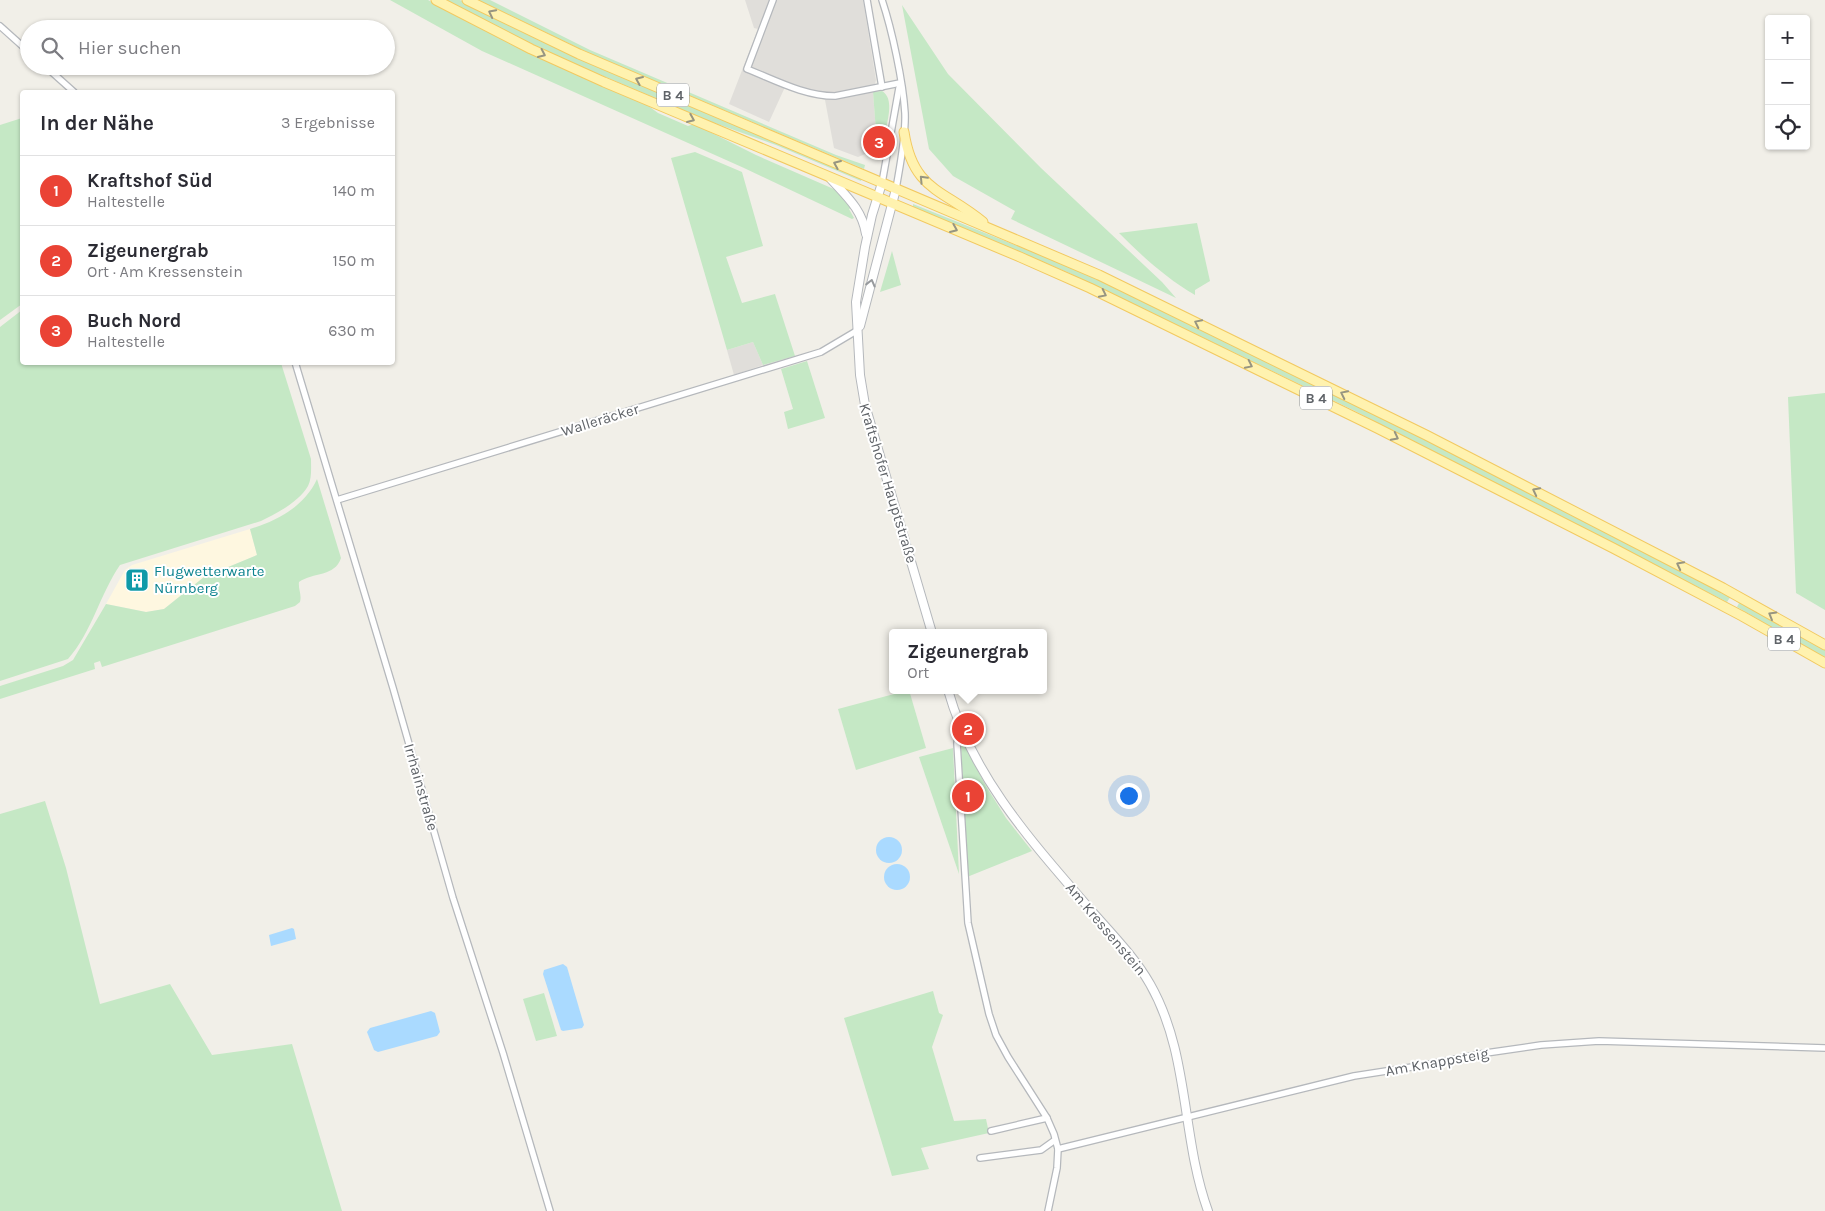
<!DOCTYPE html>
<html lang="de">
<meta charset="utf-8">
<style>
body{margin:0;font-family:Karla,sans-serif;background:#f2f2f3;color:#2b2b33}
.controls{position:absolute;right:15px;top:15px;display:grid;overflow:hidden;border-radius:5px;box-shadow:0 1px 4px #0004}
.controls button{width:45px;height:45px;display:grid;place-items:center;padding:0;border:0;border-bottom:1px solid #e1e1e2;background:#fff;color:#2b2b33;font:25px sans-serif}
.you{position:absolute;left:1128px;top:795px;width:18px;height:18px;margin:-12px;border:4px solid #fff;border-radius:50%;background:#1a73e8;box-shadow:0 0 0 8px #1a73e833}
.badge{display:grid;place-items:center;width:32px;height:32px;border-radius:50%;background:#ea4335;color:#fff;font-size:16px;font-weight:700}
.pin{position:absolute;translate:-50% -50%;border:2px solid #fff;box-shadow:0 1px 5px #0006}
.popup{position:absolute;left:889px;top:629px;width:158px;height:65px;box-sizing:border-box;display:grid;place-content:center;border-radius:5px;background:#fff;filter:drop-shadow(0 1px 4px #0005);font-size:16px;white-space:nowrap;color:#7c7c81}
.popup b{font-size:19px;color:#2b2b33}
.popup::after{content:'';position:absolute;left:50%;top:100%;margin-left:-10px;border:10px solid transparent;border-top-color:#fff}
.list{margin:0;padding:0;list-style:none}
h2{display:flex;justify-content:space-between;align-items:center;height:65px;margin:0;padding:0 20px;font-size:21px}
h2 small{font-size:16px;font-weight:400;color:#7c7c81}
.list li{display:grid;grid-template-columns:32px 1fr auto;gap:15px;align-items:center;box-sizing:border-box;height:70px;padding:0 20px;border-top:1px solid #e1e1e2}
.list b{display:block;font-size:19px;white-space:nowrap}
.list p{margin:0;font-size:16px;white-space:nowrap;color:#7c7c81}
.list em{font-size:16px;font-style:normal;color:#7c7c81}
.icon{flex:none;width:28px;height:28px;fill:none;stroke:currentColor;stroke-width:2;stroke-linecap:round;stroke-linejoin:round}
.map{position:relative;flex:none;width:1825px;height:1211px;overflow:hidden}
.search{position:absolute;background:#fff;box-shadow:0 1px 4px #0004;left:20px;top:20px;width:375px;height:55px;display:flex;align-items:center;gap:12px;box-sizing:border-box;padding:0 18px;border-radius:28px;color:#7c7c81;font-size:19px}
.panel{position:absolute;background:#fff;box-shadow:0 1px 4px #0004;left:20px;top:90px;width:375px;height:275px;border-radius:5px}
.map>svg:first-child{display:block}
.commercial{fill:#fef7e0}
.industrial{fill:#e0deda}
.green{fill:#c5e8c5}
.water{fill:#aadaff}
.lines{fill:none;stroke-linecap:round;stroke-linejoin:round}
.minor-casing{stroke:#b5b8bc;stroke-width:8}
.tertiary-casing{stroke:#b5b8bc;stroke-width:10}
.primary-casing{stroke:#f2c960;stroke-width:11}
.minor{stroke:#fff;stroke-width:5.5}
.tertiary{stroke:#fff;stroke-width:8}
.primary{stroke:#fff2af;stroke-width:9}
.oneway{stroke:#979581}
.oneway2{stroke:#979a9d}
.labels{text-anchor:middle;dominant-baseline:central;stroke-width:4;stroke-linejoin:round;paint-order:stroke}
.shield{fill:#fff;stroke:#8f9295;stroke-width:1}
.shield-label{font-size:14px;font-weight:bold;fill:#5f6368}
.street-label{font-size:15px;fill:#5f6368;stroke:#fff}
.culture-label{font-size:15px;fill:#0d838f;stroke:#fff;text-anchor:start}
</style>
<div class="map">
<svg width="1825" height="1211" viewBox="0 0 1825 1211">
<rect width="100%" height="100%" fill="#f1efe8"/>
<!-- commercial -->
<polygon class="commercial" points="250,529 257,555 204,577 164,609 146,612 106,604 125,570 132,565"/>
<!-- industrial -->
<g class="industrial">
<polygon points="745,0 863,0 876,80 873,92 876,132 870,152 858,157 834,148 825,100 785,87 769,122 729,104 758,29 754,28"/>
<polygon points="753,342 763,365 734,375 727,350"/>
</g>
<!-- green -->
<g class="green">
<polygon points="390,0 428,0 480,28 544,59 643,102 658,113 688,126 694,124 756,155 836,190 853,207 849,209 854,218 852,219 744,168 482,51"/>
<polygon points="446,0 460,0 516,29 610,72 862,178 861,181 776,145 709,121 568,61 478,18"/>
<polygon points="478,0 490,0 590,50 836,155 865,165 864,169 591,54"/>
<polygon points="902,5 948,74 1041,168 1162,282 1176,298 1011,219 1015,211 953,176 929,149"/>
<path d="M882,91C894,98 888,118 886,130L876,132L873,92Z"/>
<polygon points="22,118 22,304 0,320 0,125"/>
<polygon points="695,152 742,172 763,246 726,257 742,303 775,294 795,356 763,365 753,342 727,350 671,158"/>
<polygon points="913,204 1097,278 1359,405 1731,596 1727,602 1355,411 1067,272 913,207"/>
<path d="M1197,223L1210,281L1195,290V295C1166,278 1143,257 1119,233Z"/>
<polygon points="892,251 901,285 880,292"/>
<path d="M22,310V362L281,363L311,459C311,468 312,478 308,486C300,501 276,514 261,521L120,565C100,594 92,632 68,659L0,681V327Z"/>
<polygon points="807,361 825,418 788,429 784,412 793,409 781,369"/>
<polygon points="1825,393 1825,610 1796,593 1788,397"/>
<path d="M317,479L341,558C335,577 313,572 299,582C298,589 302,595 300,602L295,606L102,667L100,661L94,663L95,669L0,699V686L63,666L73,660L106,604L146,612L164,609L204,577L257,555L250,529C277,521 305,506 317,479Z"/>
<polygon points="1740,601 1825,649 1825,658 1737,607"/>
<polygon points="909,690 926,748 856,770 838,709"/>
<polygon points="961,744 964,744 986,786 1006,818 1032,851 967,877"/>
<polygon points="953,748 959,874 919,757"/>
<polygon points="45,801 66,868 100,1004 170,984 212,1055 292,1044 342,1211 0,1211 0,814"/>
<polygon points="933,991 939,1013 943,1015 932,1047 954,1121 986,1119 989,1133 921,1148 929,1169 892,1176 844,1018"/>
<polygon points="544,993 557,1036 536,1041 523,999"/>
</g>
<!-- water -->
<g class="water">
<circle cx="889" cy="850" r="13"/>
<circle cx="897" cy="877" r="13"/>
<polygon points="292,928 294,929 296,939 271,946 269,935"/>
<polygon points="563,964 567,967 584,1025 582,1028 563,1031 561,1030 543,974 544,970"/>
<polygon points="431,1011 435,1013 440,1032 437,1036 378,1052 374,1050 367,1032 370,1028"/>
</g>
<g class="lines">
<!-- minor casing -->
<g class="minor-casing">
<g id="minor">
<path d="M773,0L747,69C775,80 804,96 835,96L900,83"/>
<polyline points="867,0 882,87"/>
<path d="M882,0C892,30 903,81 905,113C906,137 900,165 896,189"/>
<polyline points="0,26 29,52"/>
<polyline points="45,66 74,92"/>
<polyline points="882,183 899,88"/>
<polyline points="295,362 393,688 453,898 503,1053 550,1211"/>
<polyline points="337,500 821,352 858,330"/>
<polyline points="962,730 958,737 957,743 968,923 989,1014 996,1035 1008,1057 1047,1118 1054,1134 1058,1149 1057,1168 1048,1211"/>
<polyline points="991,1131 1047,1118"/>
<polyline points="1058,1149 1354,1076 1425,1065 1486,1053 1541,1045 1599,1041 1825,1048"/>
<polyline points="980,1158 1041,1150 1055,1140"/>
</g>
</g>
<!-- tertiary casing -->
<g class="tertiary-casing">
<g id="tertiary">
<path d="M830,178C846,196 862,209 866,234"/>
<polyline points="882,183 872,215 865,247 856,302 860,375 865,405 932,633"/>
<polyline points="860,326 896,189"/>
<path d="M948,690C972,776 1032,842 1089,908C1110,932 1134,956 1150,984C1190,1054 1181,1137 1208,1211"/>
</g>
</g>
<!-- primary casing -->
<g class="primary-casing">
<g id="primary">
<polyline points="436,0 531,49 604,82 1020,257 1090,288 1377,428 1613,548 1742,616 1825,663"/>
<polyline points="467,0 579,54 1099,275 1426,435 1723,588 1825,645"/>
<path d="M904,132C913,191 943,189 983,222"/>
</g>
</g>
<!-- minor -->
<use href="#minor" class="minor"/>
<!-- tertiary -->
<use href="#tertiary" class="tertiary"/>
<!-- primary -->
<use href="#primary" class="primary"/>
</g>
<!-- one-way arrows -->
<defs><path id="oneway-chevron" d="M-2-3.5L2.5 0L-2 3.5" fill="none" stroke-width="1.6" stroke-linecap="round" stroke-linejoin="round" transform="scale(1.25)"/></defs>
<g class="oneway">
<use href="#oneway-chevron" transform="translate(492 13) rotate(-153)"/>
<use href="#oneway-chevron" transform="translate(542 54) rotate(25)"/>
<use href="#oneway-chevron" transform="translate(639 80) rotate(-157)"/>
<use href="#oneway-chevron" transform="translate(691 119) rotate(23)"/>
<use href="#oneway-chevron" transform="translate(837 164) rotate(-157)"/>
<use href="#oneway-chevron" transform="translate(923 179) rotate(-134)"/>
<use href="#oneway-chevron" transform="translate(954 229) rotate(23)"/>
<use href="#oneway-chevron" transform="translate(1103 294) rotate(26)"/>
<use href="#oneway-chevron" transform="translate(1198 323) rotate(-154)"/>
<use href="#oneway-chevron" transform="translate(1249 365) rotate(26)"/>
<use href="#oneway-chevron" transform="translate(1344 394) rotate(-154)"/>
<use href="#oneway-chevron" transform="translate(1395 437) rotate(27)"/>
<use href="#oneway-chevron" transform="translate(1536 491) rotate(-153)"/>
<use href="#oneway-chevron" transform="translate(1680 565) rotate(-153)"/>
<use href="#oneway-chevron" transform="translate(1772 615) rotate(-150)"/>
</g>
<use class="oneway2" href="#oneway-chevron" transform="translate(871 283) rotate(-76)"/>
<!-- icons -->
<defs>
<g id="building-square" transform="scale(1.25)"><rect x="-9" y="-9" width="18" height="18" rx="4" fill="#0f9aa8" stroke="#fff"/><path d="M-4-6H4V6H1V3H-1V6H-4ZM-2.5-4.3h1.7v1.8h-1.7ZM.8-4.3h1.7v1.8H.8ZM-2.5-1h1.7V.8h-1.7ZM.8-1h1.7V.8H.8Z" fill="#fff"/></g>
</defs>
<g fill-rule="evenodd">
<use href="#building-square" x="137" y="580"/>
</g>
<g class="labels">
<!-- shield labels -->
<g class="shield">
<rect x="657" y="83.5" width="32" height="23" rx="4"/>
<rect x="1300" y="386.5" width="32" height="23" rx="4"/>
<rect x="1768" y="627.5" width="32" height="23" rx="4"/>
</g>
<g class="shield-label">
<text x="673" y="95">B 4</text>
<text x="1316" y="398">B 4</text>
<text x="1784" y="639">B 4</text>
</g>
<!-- street labels -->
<g class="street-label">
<text transform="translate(600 420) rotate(-17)">Walleräcker</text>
<text transform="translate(888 483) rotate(73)">Kraftshofer Hauptstraße</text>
<text transform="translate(421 787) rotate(74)">Irrhainstraße</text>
<text transform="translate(1106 929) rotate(50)">Am Kressenstein</text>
<text transform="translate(1437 1062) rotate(-10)">Am Knappsteig</text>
</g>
<!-- culture labels -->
<g class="culture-label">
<text x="154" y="571">Flugwetterwarte<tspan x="154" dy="17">Nürnberg</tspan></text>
</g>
</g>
</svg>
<div class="controls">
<button>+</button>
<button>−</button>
<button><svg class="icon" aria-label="locate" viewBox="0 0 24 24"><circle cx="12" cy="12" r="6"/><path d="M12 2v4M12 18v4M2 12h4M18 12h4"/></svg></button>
</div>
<div class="you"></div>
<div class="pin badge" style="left:968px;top:796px">1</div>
<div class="pin badge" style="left:968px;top:729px">2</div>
<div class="popup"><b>Zigeunergrab</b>Ort</div>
<div class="pin badge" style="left:879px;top:142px">3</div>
<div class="search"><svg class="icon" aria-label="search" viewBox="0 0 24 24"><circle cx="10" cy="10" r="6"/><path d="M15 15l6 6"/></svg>Hier suchen</div>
<section class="panel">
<h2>In der Nähe<small>3 Ergebnisse</small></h2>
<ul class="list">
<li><span class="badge">1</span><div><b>Kraftshof Süd</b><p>Haltestelle</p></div><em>140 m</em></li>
<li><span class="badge">2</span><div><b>Zigeunergrab</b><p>Ort · Am Kressenstein</p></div><em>150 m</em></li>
<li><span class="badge">3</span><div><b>Buch Nord</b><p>Haltestelle</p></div><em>630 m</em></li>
</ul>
</section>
</div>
